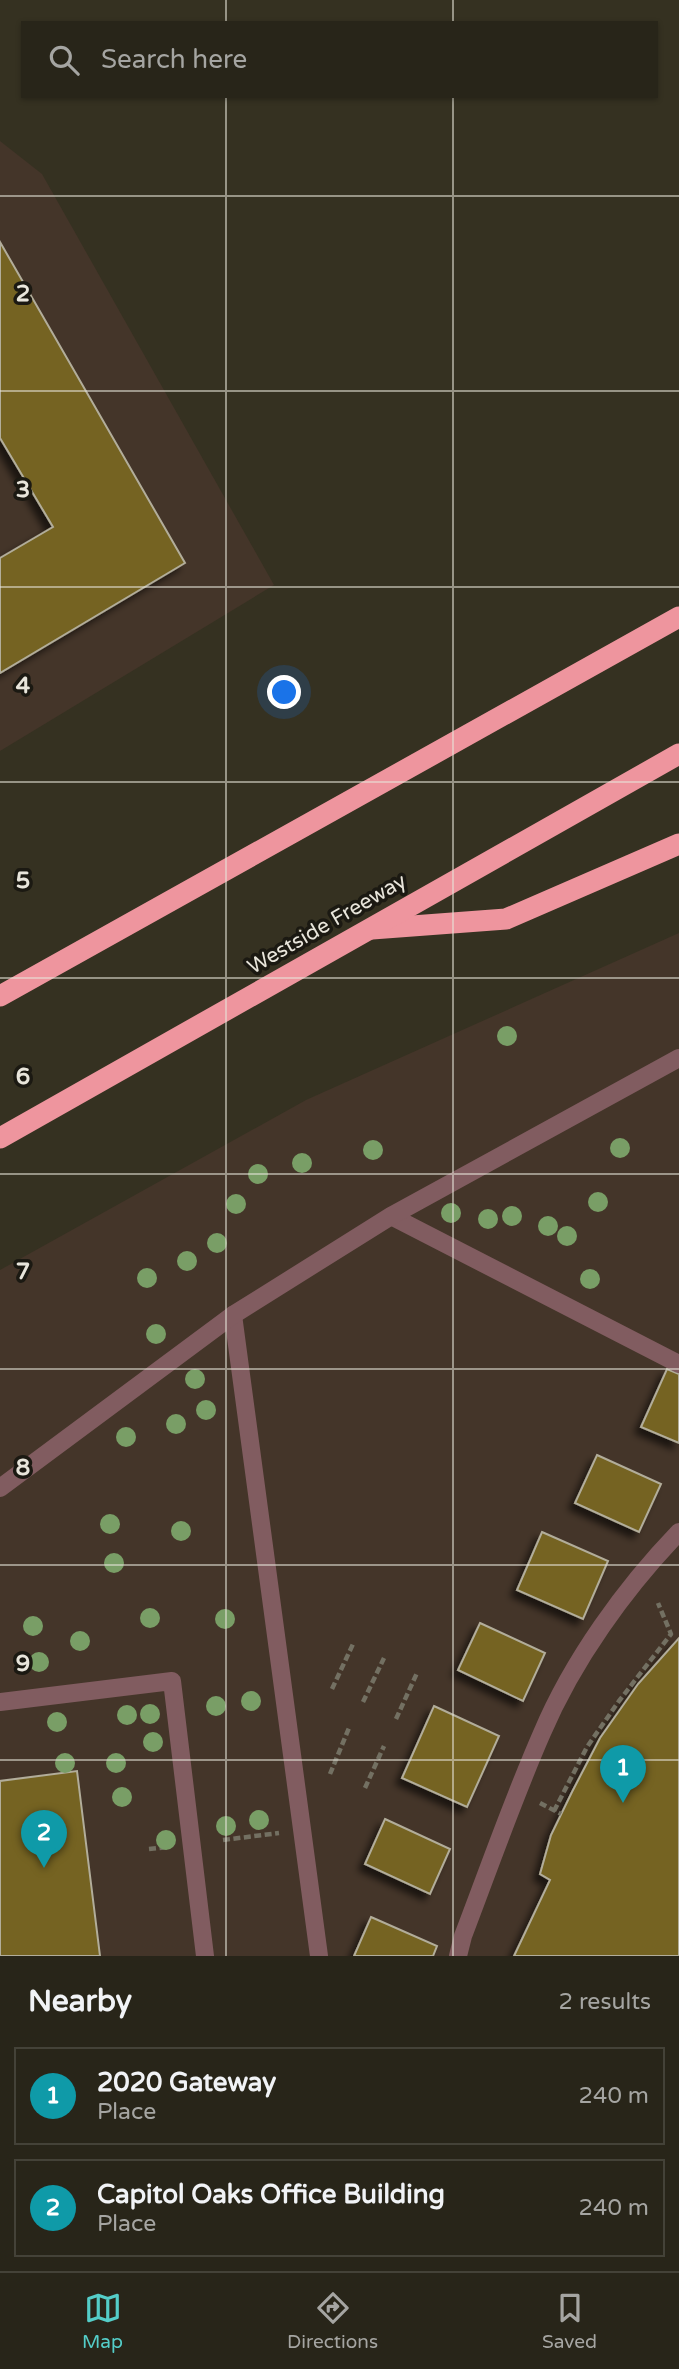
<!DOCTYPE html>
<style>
body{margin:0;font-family:"Varela Round",sans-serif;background:#343126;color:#f1f3f6}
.you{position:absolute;left:285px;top:693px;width:24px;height:24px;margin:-18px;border:5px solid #fff;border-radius:50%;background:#1a73e8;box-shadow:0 0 0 10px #1a73e833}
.badge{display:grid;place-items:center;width:46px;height:46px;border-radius:50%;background:#54cdc8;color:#fff;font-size:23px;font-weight:700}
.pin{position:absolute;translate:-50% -58px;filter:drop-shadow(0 2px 4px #0008)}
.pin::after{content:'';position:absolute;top:37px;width:24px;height:21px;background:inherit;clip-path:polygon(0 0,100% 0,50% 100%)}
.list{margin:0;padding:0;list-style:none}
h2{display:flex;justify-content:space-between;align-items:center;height:91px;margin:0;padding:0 28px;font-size:30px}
h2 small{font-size:23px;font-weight:400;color:#a5a5a2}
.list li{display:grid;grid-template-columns:46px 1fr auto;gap:21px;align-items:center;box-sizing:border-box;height:98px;margin:0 14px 14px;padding:0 14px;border:2px solid #444238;border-radius:0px}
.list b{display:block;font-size:26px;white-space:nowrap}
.list p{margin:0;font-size:23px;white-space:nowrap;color:#a5a5a2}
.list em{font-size:23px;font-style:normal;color:#a5a5a2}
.icon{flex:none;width:38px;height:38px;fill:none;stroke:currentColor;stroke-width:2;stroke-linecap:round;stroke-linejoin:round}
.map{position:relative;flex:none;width:679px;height:1956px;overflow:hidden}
.search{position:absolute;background:#282519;box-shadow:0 2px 5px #0004;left:21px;right:21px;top:21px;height:77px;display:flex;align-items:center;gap:18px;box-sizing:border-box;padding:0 24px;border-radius:0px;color:#a5a5a2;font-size:26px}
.sheet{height:315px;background:#282519}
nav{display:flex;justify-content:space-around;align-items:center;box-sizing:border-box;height:98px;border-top:2px solid #444238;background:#282519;font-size:19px;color:#a5a5a2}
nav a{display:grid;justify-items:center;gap:4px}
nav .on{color:#54cdc8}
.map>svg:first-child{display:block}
.commercial{fill:#443529}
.building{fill:#746322;stroke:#b2ad9a;stroke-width:2;filter:url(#shadow)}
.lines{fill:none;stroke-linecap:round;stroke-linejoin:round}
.path{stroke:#737062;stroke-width:4.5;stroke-dasharray:7 3.5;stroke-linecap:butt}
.minor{stroke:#815c60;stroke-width:18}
.highway{stroke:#ee959e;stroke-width:21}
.tree{fill:#799e66}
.grid{fill:none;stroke:#e8e5db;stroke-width:2;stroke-opacity:0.55}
.labels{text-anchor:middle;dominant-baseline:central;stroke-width:7;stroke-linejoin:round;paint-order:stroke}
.street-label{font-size:21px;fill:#e8e5db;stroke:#1b1912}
.grid-label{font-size:23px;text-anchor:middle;font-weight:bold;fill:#e8e5db;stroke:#1b1912;stroke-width:7;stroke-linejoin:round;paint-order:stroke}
</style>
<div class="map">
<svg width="679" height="1956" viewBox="0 0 679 1956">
<defs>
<filter id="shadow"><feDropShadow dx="-6" dy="6" stdDeviation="3.5" flood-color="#0009"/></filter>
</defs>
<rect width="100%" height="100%" fill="#353121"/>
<!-- commercial -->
<g class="commercial">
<polygon points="0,141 42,174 274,585 0,751"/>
<polygon points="679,933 679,1956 0,1956 0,1270 306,1100"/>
</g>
<!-- building -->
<g class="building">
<polygon points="0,242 185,563 0,673 0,558 53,527 0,438"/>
<polygon points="667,1369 679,1374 679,1443 641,1427"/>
<polygon points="597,1455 661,1484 639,1532 575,1503"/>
<polygon points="542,1532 608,1561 583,1619 517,1590"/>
<polygon points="480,1623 545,1653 523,1701 458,1670"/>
<polygon points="679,1638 679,1956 514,1956 550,1880 540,1874 551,1835 572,1792 600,1738 638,1684"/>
<polygon points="434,1706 499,1736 467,1807 402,1778"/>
<polygon points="77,1771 100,1956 0,1956 0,1781"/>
<polygon points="385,1819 450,1849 430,1894 365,1864"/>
<polygon points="371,1917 437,1946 433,1956 354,1956"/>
</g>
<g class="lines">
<!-- path -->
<g class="path">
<polyline points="332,1689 353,1644"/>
<polyline points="363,1702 384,1658"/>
<polyline points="396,1719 417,1673"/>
<polyline points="330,1774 349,1728"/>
<polyline points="365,1788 384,1746"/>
<polyline points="540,1803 561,1814"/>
<polyline points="554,1811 587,1747 619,1701 671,1634 658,1603"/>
<polyline points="223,1840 279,1833"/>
<polyline points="149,1849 168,1847"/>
</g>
<!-- minor -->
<g class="minor">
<polyline points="391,1216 679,1364"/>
<polyline points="233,1315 319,1956"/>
<polyline points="0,1488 233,1315 391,1216 679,1058"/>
<polyline points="0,1702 172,1681 205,1956"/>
<path d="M458,1956L463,1936C489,1868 513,1799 542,1733C573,1660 625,1588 679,1532"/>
</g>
<!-- highway -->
<g class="highway">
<polyline points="372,929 506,919 679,844"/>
<polyline points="0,996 679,617"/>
<polyline points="0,1138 679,754"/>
</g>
</g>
<!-- trees -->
<g class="tree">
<circle cx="507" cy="1036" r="10"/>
<circle cx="620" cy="1148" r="10"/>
<circle cx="373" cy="1150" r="10"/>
<circle cx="302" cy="1163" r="10"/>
<circle cx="258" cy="1174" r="10"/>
<circle cx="598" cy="1202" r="10"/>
<circle cx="236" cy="1204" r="10"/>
<circle cx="451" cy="1213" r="10"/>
<circle cx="512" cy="1216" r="10"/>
<circle cx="488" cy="1219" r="10"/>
<circle cx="548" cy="1226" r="10"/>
<circle cx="567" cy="1236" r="10"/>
<circle cx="217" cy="1243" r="10"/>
<circle cx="187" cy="1261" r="10"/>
<circle cx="147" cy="1278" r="10"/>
<circle cx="590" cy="1279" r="10"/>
<circle cx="156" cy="1334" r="10"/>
<circle cx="195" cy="1379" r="10"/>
<circle cx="206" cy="1410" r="10"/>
<circle cx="176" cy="1424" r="10"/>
<circle cx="126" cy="1437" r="10"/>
<circle cx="110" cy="1524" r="10"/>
<circle cx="181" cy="1531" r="10"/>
<circle cx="114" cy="1563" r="10"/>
<circle cx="150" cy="1618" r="10"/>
<circle cx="225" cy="1619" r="10"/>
<circle cx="33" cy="1626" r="10"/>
<circle cx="80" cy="1641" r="10"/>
<circle cx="39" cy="1662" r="10"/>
<circle cx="251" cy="1701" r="10"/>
<circle cx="216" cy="1706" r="10"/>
<circle cx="150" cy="1714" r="10"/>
<circle cx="127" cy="1715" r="10"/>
<circle cx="57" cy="1722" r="10"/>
<circle cx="153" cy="1742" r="10"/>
<circle cx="65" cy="1763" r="10"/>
<circle cx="116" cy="1763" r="10"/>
<circle cx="122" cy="1797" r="10"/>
<circle cx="259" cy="1820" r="10"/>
<circle cx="226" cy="1826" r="10"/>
<circle cx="166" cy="1840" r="10"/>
</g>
<!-- grid -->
<path class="grid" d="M226,0V23M453,0V23M226,96V1956M453,96V1956M0,196H679M0,391H679M0,587H679M0,782H679M0,978H679M0,1174H679M0,1369H679M0,1565H679M0,1760H679"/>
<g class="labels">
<!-- street labels -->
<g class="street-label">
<text transform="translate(327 924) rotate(-30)">Westside Freeway</text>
</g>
</g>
<g class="grid-label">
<text x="23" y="301">2</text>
<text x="23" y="497">3</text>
<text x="23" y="693">4</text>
<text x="23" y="888">5</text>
<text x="23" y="1084">6</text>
<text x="23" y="1279">7</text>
<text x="23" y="1475">8</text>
<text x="23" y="1671">9</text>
</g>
</svg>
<div class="you"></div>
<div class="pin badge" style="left:623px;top:1803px;background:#0f9aa8">1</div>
<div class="pin badge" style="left:44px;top:1868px;background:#0f9aa8">2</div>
<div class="search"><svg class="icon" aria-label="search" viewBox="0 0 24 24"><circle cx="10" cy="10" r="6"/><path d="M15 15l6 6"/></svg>Search here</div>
</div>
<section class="sheet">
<h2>Nearby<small>2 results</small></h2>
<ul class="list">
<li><span class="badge" style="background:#0f9aa8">1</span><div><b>2020 Gateway</b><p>Place</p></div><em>240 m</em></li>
<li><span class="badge" style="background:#0f9aa8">2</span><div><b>Capitol Oaks Office Building</b><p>Place</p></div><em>240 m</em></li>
</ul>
</section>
<nav>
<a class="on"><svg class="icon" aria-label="map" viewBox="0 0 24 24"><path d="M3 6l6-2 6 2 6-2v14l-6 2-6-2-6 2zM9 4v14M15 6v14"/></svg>Map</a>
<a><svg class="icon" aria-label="directions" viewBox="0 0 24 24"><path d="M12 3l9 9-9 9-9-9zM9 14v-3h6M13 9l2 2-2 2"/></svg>Directions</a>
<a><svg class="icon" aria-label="saved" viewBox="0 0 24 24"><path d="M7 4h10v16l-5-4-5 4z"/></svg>Saved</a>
</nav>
